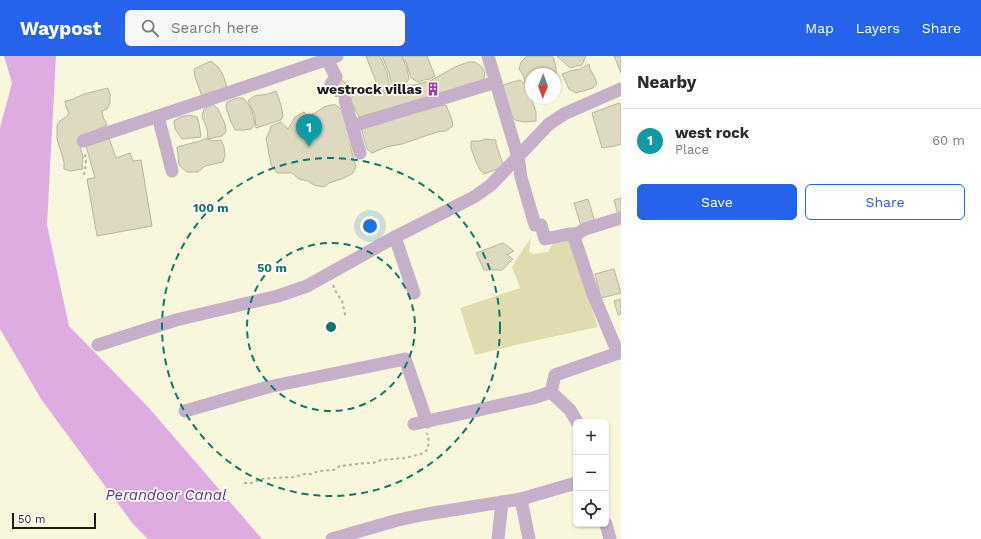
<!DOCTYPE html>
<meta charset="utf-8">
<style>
body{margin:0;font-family:"Work Sans",sans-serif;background:#f7f7f7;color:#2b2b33}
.controls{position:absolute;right:12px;bottom:12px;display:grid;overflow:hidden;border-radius:6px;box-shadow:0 1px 3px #0004}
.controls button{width:36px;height:36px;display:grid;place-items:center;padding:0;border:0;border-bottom:1px solid #e1e1e2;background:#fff;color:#2b2b33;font:20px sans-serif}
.compass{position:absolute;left:525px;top:12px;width:36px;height:36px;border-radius:50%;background:#fff;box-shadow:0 1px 3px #0004;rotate:181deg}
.scale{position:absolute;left:12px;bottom:10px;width:84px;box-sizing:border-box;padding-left:4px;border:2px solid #1d1c12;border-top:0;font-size:11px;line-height:14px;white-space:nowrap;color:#1d1c12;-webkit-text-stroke:3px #fff;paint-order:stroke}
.you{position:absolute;left:370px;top:170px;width:14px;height:14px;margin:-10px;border:3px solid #fff;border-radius:50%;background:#1a73e8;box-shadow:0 0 0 6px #1a73e833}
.badge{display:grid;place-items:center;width:26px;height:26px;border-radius:50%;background:#2563eb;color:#fff;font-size:13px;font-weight:700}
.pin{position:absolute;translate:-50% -33px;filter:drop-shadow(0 1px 2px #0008)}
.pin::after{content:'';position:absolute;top:21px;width:14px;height:12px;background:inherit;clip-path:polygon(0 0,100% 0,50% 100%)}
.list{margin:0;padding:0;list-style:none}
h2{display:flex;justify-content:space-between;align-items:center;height:52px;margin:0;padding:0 16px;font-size:17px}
h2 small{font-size:13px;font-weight:400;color:#7c7c81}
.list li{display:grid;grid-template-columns:26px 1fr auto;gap:12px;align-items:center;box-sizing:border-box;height:64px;padding:0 16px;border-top:1px solid #e1e1e2}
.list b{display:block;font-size:15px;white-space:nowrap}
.list p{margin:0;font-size:13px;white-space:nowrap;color:#7c7c81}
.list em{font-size:13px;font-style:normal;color:#7c7c81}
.actions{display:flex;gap:8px;padding:12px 16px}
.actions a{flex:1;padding:9px 0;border:1px solid #2563eb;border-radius:6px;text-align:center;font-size:14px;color:#2563eb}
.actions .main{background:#2563eb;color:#fff}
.icon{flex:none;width:22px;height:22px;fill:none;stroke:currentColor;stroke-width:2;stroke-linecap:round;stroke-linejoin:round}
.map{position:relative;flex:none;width:621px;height:483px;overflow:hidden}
header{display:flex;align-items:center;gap:24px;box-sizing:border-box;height:56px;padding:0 20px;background:#2563eb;color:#fff}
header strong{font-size:19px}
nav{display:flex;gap:22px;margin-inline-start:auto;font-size:14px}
.search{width:280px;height:36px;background:#f7f7f7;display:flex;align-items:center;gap:10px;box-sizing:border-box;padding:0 14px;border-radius:6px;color:#7c7c81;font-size:15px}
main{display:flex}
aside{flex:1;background:#fff}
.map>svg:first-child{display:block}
.green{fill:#e1dcaf}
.water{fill:#dface2}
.building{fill:#dddabf;stroke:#b8b59b}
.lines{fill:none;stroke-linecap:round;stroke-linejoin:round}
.path{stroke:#b2b09a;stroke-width:2;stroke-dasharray:3 3;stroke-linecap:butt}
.minor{stroke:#c6afc8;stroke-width:13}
.ring{fill:none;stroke:#0f766e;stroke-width:2;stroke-dasharray:7 5}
.labels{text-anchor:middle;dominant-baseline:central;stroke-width:3.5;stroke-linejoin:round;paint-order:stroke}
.poi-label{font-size:14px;font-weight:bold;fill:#1d1c12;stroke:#fff;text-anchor:end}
.water-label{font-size:15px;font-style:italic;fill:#6b2f70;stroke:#fff}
.centre{fill:#0f766e;stroke:#fff;stroke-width:2}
.ring-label{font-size:12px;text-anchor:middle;font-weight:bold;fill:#0f766e;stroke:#fff;stroke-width:3.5;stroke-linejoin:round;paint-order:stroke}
</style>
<header>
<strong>Waypost</strong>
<div class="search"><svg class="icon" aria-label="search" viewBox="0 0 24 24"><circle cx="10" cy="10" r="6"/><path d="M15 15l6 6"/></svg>Search here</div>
<nav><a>Map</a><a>Layers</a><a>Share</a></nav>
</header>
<main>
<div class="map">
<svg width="621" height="483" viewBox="0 0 621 483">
<rect width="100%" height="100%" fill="#f9f7db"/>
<!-- green -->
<polygon class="green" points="531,182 529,196 533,198 548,196 553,187 568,182 598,271 524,287 475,299 460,252 520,232 512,211 520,198"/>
<!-- water -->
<polygon class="water" points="4,0 56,0 47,169 69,270 149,352 262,483 148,483 133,468 41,343 0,273 0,72 12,27"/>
<!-- building -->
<g class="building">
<polygon points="366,0 380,0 387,17 389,27 393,33 391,36 383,36 380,32 376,26"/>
<polygon points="382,0 402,0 407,13 409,23 407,26 401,28 393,29 391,26 389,17"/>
<polygon points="402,0 427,0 435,20 430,23 424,24 419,26 416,25 411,22 406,6 402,2"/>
<polygon points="527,0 552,0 554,3 556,13 556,19 531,18 531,26 525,26 523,19 519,13 521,6"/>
<polygon points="557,0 586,0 582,9 577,10 570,12"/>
<polygon points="614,0 621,0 621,17 617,7"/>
<polygon points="211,5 219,12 223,19 227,31 203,43 195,21 194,13"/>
<polygon points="468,6 475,6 482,11 485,17 483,26 359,61 350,43 354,38 373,34 380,39 386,36 396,34 401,30 409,29 414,29 430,25 455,11"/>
<polygon points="589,8 590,13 595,22 597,28 593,32 576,37 569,33 562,18 570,15 580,13"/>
<polygon points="340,22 352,34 346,38 342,41 334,40 333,29"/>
<polygon points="520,24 527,29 536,56 536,65 524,66 515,64 507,53 502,30 509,27"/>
<polygon points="108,32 110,39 110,47 107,53 102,55 103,61 107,69 78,83 83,101 82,108 83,113 70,115 64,113 64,106 57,83 57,69 61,64 66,61 69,57 66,51 65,45 71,44 84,38"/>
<polygon points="276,35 281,49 283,60 281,64 256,72 255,59 248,45 254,40 268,38"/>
<polygon points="237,42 243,42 248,48 252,55 255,68 251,73 244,74 235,74 231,66 226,51 227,46"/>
<polygon points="619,47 621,50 621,88 615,90 602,92 592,57"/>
<polygon points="213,48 218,53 225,68 226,76 222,80 208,83 207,73 202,60 204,53"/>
<polygon points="330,49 336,49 345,57 352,85 350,88 351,93 356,111 353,117 344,122 329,127 324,131 314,129 308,125 299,123 292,117 277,117 271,109 268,93 266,82 269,77 271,70 281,66 288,73 295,61 304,56 307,60 315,57 324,51"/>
<polygon points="446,49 452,64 453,70 446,75 437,76 402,88 386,91 372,97 367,93 362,75 359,71 440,50"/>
<polygon points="189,59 197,61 199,67 201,81 182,83 175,73 174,65 180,61"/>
<polygon points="109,82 116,102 130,97 133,105 141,104 152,170 97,180 87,123 95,122 86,90"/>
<polygon points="206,82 213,85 221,84 224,91 225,99 223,106 205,110 198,116 187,116 179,109 177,91 200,85"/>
<polygon points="486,83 496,84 496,88 503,108 500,112 484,118 480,114 475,103 471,92 471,85 480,85"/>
<polygon points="621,142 621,158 618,159 614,144"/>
<polygon points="588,143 595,166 581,170 574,147"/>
<polygon points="503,187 514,195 507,199 513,203 502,214 484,214 476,197"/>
<polygon points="614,213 621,237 601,242 595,218"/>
<polygon points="621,243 621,258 618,259 614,245"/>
</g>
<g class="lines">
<!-- path -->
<g class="path">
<polyline points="84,119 86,108 85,96"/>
<polyline points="333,229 336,236 342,245 345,258 345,262"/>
<polyline points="244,427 251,427 262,423 273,422 294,421 305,418 311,418 319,415 334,414 340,410 365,407 373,407 381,404 405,402 421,398 427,394 429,386 427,377"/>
</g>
<!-- minor -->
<g class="minor">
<polyline points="488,0 518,101 521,121 535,169 541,169 545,183 569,178 577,178"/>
<polyline points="329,3 330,9 336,21 331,28"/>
<polyline points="345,44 360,97"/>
<polyline points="158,60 172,115"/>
<polyline points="352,70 496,26"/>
<polyline points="83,85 219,40 337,0"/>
<polyline points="395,181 414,237"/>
<polyline points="98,289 176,264 278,240 307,230 395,181 474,141 491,129 549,68 564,58 621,33"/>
<polyline points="618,297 593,238 575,184 577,178 585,173 621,162"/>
<polyline points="551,336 570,354 577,366"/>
<polyline points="185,355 268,331 405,303 427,366"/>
<polyline points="414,368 533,342 551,336 555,319 621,296"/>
<polyline points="521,443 529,483"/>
<polyline points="606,468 610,483"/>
<polyline points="332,483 398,464 427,458 521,443 576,427"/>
<polyline points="498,483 502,446"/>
</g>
</g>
<!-- distance rings -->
<g class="ring">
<circle cx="331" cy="271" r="84"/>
<circle cx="331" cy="271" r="169"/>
</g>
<!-- icons -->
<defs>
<g id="building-bare" transform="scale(1.08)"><path d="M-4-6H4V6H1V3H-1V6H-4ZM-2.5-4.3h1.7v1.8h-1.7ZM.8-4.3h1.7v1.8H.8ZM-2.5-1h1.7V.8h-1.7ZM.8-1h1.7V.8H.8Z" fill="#9c3ca5" stroke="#fff" stroke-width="2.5" paint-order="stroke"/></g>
</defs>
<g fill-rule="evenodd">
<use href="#building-bare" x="433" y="33"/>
</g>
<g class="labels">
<!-- poi labels -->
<g class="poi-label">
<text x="422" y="33">westrock villas</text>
</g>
<!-- water labels -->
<g class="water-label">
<text x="166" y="439">Perandoor Canal</text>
</g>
</g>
<circle cx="331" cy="271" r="6" class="centre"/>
<g class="ring-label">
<text x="211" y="156">100 m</text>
<text x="272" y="216">50 m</text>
</g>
</svg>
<div class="controls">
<button>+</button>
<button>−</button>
<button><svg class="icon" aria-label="locate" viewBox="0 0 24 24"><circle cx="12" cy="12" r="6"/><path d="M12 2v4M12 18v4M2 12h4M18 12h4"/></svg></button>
</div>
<svg class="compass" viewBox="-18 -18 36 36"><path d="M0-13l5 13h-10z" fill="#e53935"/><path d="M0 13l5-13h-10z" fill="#7c7c81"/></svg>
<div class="scale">50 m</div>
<div class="you"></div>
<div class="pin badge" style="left:309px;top:91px;background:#0f9aa8">1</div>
</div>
<aside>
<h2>Nearby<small></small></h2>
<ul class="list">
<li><span class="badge" style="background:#0f9aa8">1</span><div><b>west rock</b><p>Place</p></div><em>60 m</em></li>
</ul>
<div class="actions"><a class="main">Save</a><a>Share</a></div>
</aside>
</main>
